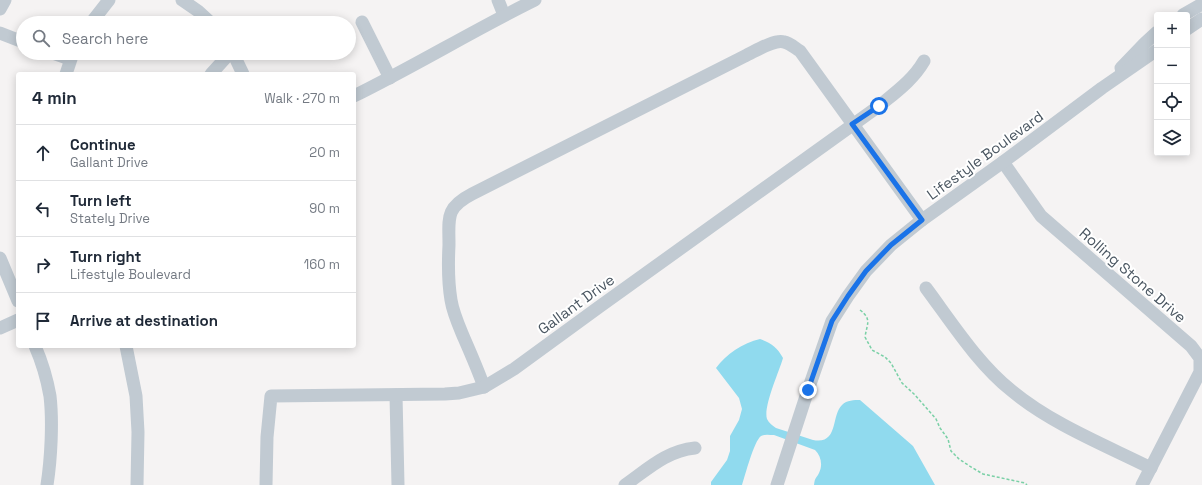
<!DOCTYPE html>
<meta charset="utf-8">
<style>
body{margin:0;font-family:"Space Grotesk",sans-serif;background:#f6f6f7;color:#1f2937}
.controls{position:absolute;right:12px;top:12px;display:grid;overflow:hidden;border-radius:4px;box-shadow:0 2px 10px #0003}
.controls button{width:36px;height:36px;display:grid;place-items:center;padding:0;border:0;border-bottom:1px solid #e0e1e3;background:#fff;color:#1f2937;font:20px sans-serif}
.stop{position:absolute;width:12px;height:12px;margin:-9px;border:3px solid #1a73e8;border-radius:50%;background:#fff}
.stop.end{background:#1a73e8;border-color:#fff;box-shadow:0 1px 4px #0008}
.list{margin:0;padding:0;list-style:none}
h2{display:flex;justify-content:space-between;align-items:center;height:52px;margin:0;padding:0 16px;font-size:17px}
h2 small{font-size:13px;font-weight:400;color:#747a83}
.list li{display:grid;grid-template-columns:26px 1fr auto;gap:12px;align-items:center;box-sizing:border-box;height:56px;padding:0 16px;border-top:1px solid #e0e1e3}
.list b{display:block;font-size:15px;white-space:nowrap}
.list p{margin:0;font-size:13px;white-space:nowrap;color:#747a83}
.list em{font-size:13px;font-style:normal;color:#747a83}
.icon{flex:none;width:22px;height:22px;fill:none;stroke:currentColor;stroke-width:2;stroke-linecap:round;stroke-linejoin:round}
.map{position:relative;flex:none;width:1202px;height:485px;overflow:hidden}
.search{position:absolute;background:#fff;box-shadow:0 2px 10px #0003;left:16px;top:16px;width:340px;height:44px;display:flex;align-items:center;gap:10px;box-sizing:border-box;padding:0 14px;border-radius:22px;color:#747a83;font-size:15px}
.panel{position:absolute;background:#fff;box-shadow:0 2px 10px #0003;left:16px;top:72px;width:340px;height:276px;border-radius:4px}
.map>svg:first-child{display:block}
.water{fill:#90daee}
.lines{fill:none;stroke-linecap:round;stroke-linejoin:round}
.path{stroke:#7ad0a6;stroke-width:1.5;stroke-dasharray:3 2;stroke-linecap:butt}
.minor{stroke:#c1cad2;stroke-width:13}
.route{stroke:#1a73e8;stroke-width:5}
.labels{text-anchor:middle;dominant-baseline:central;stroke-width:4;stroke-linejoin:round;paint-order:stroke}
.street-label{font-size:15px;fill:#4a5661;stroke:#fff}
</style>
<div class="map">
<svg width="1202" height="485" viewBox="0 0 1202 485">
<rect width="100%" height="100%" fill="#f5f3f3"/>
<!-- water -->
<path class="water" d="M760,339C771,343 777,347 783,358C779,372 763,407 767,419C769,423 772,425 776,428L813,440C839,445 831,415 842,405C847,400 854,400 860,400L913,446L935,485H814C815,477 816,479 819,473C823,465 821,456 815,450L774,435C770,435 764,434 761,436C754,441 745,476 742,485H711V482L727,460L730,451V436L739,420L742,409L739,398L716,368C726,354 743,343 760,339Z"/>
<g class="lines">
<!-- path -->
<path class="path" d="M860,310C872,319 867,324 865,337L872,350L885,357L891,363L902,383L914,394L936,419L940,428L948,439L951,451L959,459L971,467L983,474L1025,483L1027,485"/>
<!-- minor -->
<g class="minor">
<polyline points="182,0 198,11 211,23"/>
<polyline points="498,0 504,15"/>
<polyline points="0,9 5,0"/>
<polyline points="1183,15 1202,4"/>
<polyline points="362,22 390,78"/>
<polyline points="91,23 109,0"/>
<polyline points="1187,29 1202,19"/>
<polyline points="0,33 23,42"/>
<polyline points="53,53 70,59"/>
<polyline points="233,53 243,74"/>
<polyline points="1121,68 1145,43 1157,32"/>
<polyline points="66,74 73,53"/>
<polyline points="211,74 230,53"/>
<path d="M354,96C415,66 474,30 535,0"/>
<polyline points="1003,162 1041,216 1191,346 1200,358 1200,372 1142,485"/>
<polyline points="0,258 18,301"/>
<path d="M926,288C952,323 978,364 1012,391C1052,424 1105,445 1151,468"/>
<polyline points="0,328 18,320"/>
<path d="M35,346C42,362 47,379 50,396C53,422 51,459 47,485"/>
<polyline points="126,346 136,396 138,432 137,485"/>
<path d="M484,387C478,370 471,354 464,338C459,326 453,313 451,300C448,282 448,264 449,245C449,218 445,208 472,194L745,56C754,52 774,39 784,42C790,43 795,48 800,51L922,220"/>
<polyline points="396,395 398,485"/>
<path d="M266,485L267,437L271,396L445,394L459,393L484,387L514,369L599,307L879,106C896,92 913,80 924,61"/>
<path d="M625,485C648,469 666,451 695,448"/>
<polyline points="777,485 808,390 832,321 848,296 866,271 891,245 922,220 1003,162 1102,88 1157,50"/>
</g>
</g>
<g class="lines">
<!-- route -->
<polyline class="route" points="808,390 832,321 848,296 866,271 891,245 922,220 852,124 879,106"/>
</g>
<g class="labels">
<!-- street labels -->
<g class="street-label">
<text transform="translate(985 155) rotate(-36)">Lifestyle Boulevard</text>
<text transform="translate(1133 275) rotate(41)">Rolling Stone Drive</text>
<text transform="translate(576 304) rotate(-36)">Gallant Drive</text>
</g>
</g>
</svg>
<div class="controls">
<button>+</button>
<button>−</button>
<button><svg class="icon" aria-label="locate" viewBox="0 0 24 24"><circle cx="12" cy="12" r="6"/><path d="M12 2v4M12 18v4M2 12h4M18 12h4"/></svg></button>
<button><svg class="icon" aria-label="layers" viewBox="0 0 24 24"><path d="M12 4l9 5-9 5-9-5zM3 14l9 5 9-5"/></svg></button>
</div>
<div class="stop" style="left:879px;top:106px"></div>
<div class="stop end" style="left:808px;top:390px"></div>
<div class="search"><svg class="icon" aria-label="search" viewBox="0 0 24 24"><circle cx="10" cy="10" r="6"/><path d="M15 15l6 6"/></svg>Search here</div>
<section class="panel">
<h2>4 min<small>Walk · 270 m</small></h2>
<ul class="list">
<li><svg class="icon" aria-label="ahead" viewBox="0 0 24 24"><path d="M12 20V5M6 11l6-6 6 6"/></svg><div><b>Continue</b><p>Gallant Drive</p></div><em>20 m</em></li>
<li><svg class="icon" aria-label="left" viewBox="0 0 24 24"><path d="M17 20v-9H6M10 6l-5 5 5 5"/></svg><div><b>Turn left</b><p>Stately Drive</p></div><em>90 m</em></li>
<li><svg class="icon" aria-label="right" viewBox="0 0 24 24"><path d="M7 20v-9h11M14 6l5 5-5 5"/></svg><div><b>Turn right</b><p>Lifestyle Boulevard</p></div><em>160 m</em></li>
<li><svg class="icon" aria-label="arrive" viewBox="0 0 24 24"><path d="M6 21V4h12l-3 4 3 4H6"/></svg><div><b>Arrive at destination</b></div></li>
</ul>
</section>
</div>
